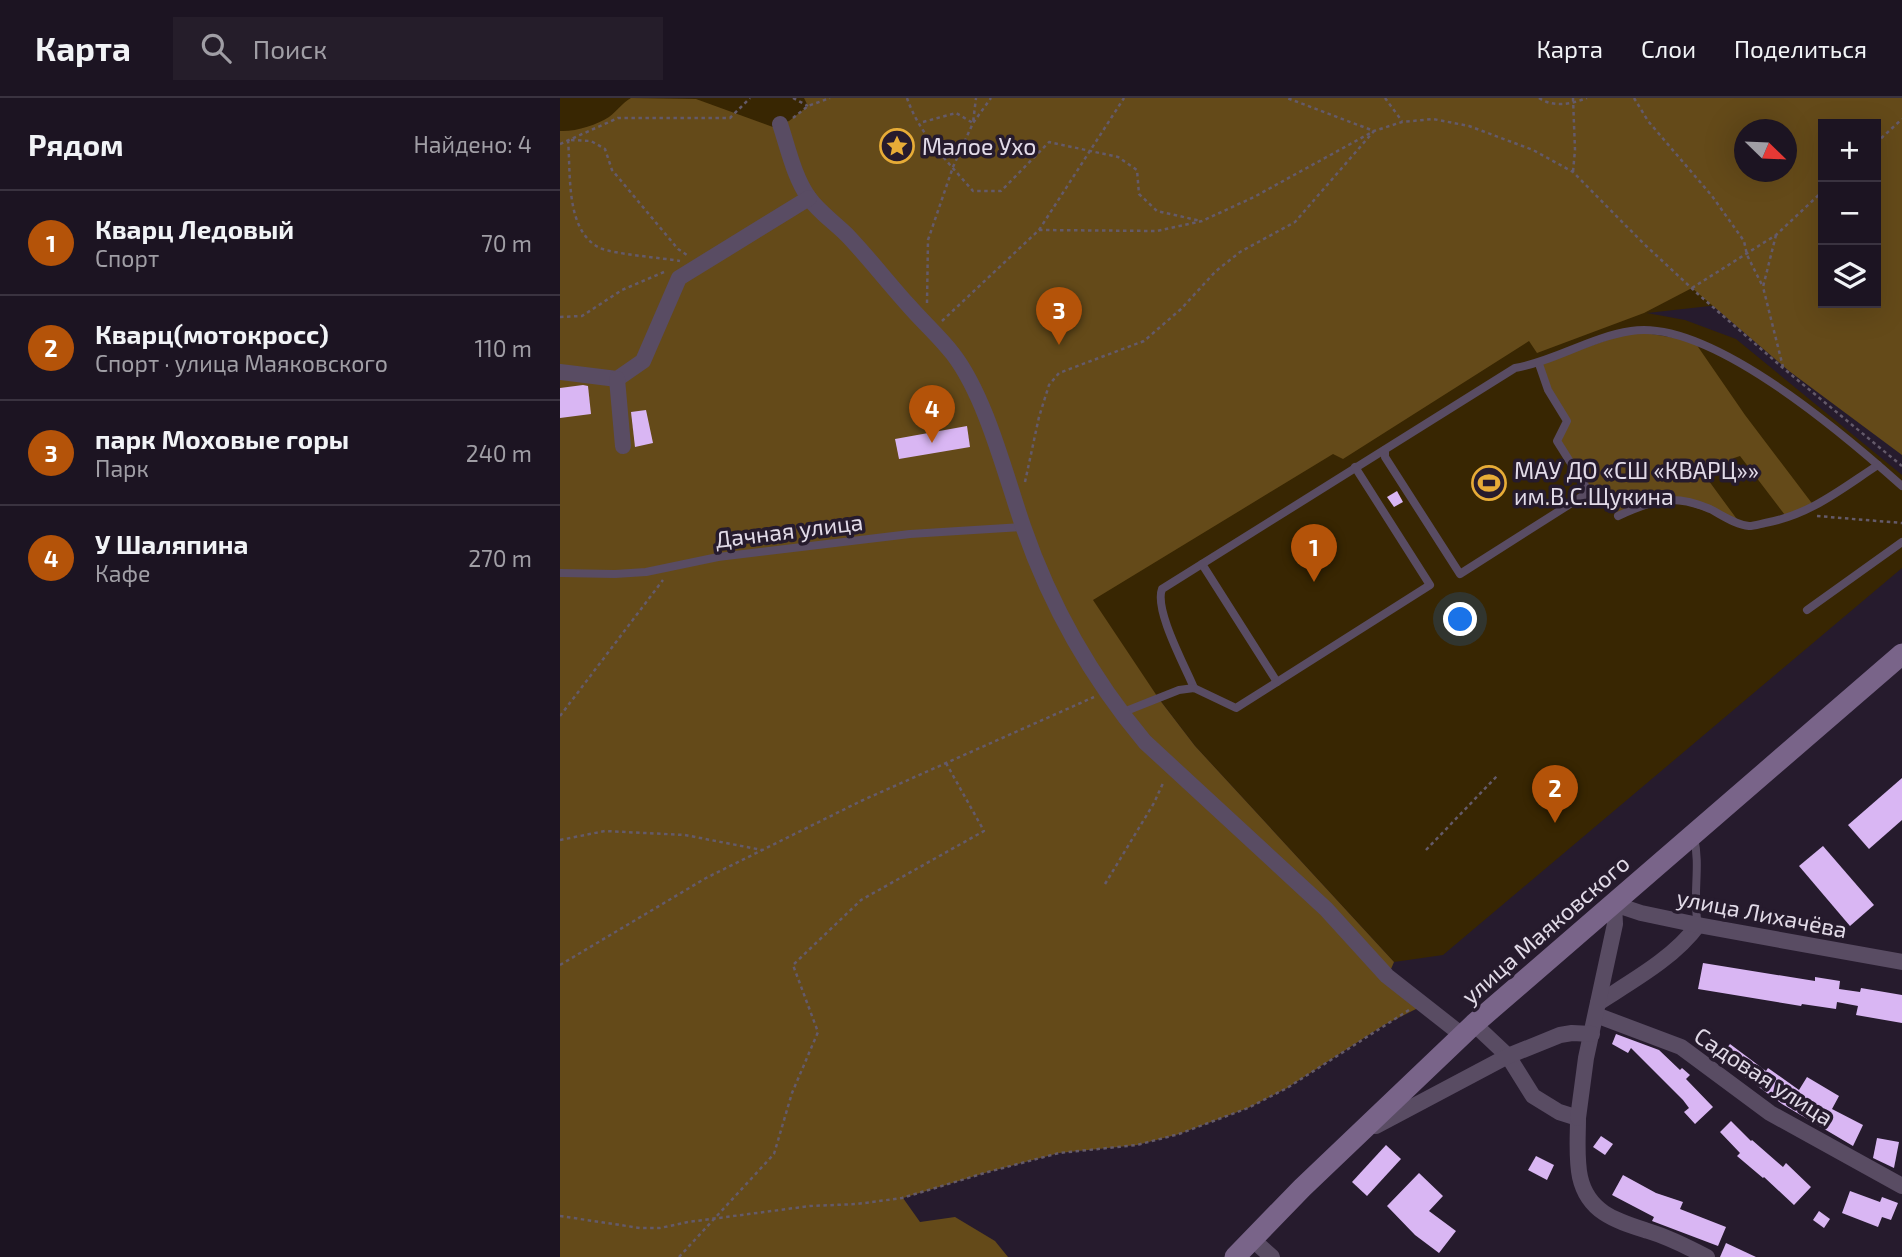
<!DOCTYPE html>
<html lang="ru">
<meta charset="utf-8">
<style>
body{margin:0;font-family:"Exo 2",sans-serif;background:#251d2a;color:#f1f3f6}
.controls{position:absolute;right:21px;top:21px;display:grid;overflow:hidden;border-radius:0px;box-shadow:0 7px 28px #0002}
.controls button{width:63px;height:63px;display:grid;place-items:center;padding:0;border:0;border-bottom:2px solid #3a3340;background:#1c1422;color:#f1f3f6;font:35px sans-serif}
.compass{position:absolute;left:1174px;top:21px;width:63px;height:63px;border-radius:50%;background:#1c1422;box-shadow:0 7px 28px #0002;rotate:113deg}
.you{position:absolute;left:901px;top:522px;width:24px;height:24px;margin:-18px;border:5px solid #fff;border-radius:50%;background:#1a73e8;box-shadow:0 0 0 10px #1a73e833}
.badge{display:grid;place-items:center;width:46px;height:46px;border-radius:50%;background:#b45309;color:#fff;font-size:23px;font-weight:700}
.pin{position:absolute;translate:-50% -58px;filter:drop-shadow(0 2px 4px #0008)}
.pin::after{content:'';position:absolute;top:37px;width:24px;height:21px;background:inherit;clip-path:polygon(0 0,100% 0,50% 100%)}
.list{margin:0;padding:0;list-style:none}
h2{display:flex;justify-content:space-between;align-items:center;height:91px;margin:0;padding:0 28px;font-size:30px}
h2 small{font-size:23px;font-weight:400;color:#a09ea5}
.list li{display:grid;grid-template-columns:46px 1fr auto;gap:21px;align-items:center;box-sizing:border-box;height:105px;padding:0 28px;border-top:2px solid #3a3340}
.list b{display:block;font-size:26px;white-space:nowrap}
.list p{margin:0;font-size:23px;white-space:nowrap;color:#a09ea5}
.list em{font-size:23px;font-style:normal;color:#a09ea5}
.icon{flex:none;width:38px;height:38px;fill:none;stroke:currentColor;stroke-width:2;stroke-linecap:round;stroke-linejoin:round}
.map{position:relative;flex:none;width:1342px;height:1159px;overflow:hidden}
header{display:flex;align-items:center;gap:42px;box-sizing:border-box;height:98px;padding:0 35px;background:#1c1422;border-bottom:2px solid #3a3340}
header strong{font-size:33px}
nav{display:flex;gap:38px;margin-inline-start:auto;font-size:24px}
.search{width:490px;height:63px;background:#251d2a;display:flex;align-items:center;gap:18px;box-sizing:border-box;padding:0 24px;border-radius:0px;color:#a09ea5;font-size:26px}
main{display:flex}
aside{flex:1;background:#1c1422}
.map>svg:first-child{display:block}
.green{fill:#382602;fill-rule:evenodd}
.forest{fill:#644a19;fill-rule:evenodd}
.building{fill:#d9b6f3}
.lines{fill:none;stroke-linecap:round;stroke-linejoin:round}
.path{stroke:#645a6a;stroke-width:2.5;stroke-dasharray:3.5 3.5;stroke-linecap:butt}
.service{stroke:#594c63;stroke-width:8}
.minor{stroke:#594c63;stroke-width:16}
.secondary{stroke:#796489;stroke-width:21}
.labels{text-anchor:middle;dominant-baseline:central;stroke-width:7;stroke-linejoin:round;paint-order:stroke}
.poi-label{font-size:23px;fill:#e2dbe8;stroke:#261b2d;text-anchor:start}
.street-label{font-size:23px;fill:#e2dbe8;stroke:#261b2d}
</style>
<header>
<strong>Карта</strong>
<div class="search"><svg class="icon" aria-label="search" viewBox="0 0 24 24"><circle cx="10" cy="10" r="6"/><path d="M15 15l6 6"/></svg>Поиск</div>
<nav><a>Карта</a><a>Слои</a><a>Поделиться</a></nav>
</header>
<main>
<aside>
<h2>Рядом<small>Найдено: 4</small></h2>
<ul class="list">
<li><span class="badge">1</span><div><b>Кварц Ледовый</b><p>Спорт</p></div><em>70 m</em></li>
<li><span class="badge">2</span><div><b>Кварц(мотокросс)</b><p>Спорт · улица Маяковского</p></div><em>110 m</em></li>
<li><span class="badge">3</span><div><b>парк Моховые горы</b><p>Парк</p></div><em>240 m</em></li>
<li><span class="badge">4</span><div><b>У Шаляпина</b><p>Кафе</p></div><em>270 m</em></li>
</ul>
</aside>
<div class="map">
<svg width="1342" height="1159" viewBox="0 0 1342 1159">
<rect width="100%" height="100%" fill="#261b2d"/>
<!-- green -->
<path class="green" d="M0,0H1274L1263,26L1239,198L1087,215L1125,222L1176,241L1342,377V470L883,857L834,864L635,648L599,601L0,211ZM1184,32H1226V74H1184Z"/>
<!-- forest -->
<g class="forest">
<path d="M71,0L136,1L221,32L220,26L229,23L248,8L244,0H1342V357L1229,273L1132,190L1084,215L977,255L969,243L783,361L773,356L533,502L599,601L635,648L834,864L828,878L864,907L824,927L727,990L688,1010L619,1036L577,1047L499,1055L428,1074L343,1100L360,1124L395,1119L435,1143L448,1159H0V33C15,34 37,27 49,19C57,13 62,5 71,0ZM1263,26H1316V205H1263ZM1184,32H1226V74H1184Z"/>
<polygon points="1073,233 1134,243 1185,317 1254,408 1228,421 1180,358 1174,360 1146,379 1179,424 1109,401 1058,418 1048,405 1029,394 997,343 1007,323 979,266"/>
</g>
<!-- building -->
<g class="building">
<polygon points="23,287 28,288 31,316 0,320 0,290"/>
<polygon points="86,312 93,345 75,349 71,314"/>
<polygon points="407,328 410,349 339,361 335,341"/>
<polygon points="837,393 843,404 834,409 827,399"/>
<polygon points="1342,680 1342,722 1309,751 1288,727"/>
<polygon points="1263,748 1314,807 1290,828 1239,768"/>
<polygon points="1143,865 1255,883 1255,879 1280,883 1279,891 1300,894 1301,890 1342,897 1342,925 1296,917 1298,908 1277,904 1276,911 1242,906 1241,908 1138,891"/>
<polygon points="1056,936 1099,952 1120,972 1122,970 1130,977 1126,981 1153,1009 1135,1026 1124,1014 1129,1010 1123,1002 1071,950 1068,955 1052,946"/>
<polygon points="1170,946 1206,973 1208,970 1239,992 1247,979 1279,998 1272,1011 1303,1027 1293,1048 1222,1006 1159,960"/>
<polygon points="1171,1023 1191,1043 1192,1042 1223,1069 1226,1065 1251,1089 1234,1107 1204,1079 1203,1080 1177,1058 1180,1055 1160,1034"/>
<polygon points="1041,1038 1053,1046 1045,1057 1033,1049"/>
<polygon points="1317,1040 1339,1044 1334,1070 1313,1060"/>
<polygon points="826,1047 841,1061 807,1098 792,1084"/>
<polygon points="976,1058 994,1067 987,1082 968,1072"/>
<polygon points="859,1075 883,1098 869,1113 896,1133 879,1155 855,1137 827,1108"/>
<polygon points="1063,1077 1096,1095 1123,1104 1120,1111 1166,1129 1158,1148 1092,1123 1094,1119 1052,1097"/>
<polygon points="1290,1093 1320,1104 1322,1099 1338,1105 1331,1122 1322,1119 1318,1129 1282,1115"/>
<polygon points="1259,1113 1270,1121 1264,1130 1253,1122"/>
<polygon points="1166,1145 1196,1159 1160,1159"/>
</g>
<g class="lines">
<!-- path -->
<g class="path">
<polyline points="233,0 248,8"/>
<path d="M347,0C359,36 389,65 413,93H441L489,44L558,59L577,72L579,96L597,113L641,123"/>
<polyline points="825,0 842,23"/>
<path d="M979,0C994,10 1011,6 1027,0"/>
<polyline points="1013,0 1015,52 1013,74"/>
<polyline points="1074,0 1088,23 1152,98 1184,143 1187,157 1203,189"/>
<polyline points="233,20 248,8 270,0"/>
<polyline points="363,24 396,15 413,25 416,0"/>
<path d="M8,42C11,76 5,133 40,150C53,156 103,160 120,163"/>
<polyline points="11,42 31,43 45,51 52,72 118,151 127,157"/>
<polyline points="1316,45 1342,21"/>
<polyline points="0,46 58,20 170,20 190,0"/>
<polyline points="479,132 564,0"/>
<polyline points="1216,137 1203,189 1223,269"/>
<polyline points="1132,190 1216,137 1263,93"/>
<polyline points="367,205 368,142 393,69 413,25 431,0"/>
<polyline points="0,219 22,218 62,192 104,174"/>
<polyline points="382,223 479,132 597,133 642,123 694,99 814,33 842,24 873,21 909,28 973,52 1013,74 1083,145 1139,197 1223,270 1342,368"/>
<polyline points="465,384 479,319 489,287 499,275 584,243 621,211 656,173 680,154 735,124 814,33 727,0"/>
<polyline points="1257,418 1342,425"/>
<polyline points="0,618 103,482"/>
<polyline points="0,742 45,733 125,737 202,752"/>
<polyline points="866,752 937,678"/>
<polyline points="545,786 594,705 604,683"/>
<polyline points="0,867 146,780 301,703 534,599"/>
<polyline points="0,1118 80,1130 100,1130 128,1124 250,1108 297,1106 342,1100 428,1074 499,1055 577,1047 619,1036 688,1010 727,990 849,912"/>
<polyline points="119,1159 214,1056 232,995 258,934 233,867 301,802 424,733 386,665"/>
</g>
<!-- service -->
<g class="service">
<polyline points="825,352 825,359 900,476 1029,394 997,343 1007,323 988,292 979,266"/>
<path d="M1058,418C1093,402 1113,395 1150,411C1162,417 1176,427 1189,428C1194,428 1200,426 1205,425C1250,417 1281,391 1318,367"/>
<polyline points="642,466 717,584"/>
<polyline points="0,475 55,476 86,474 158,459 350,436 463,429"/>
<polyline points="1247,512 1342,444"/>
<path d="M634,590C625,568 594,512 602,491L955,270C995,263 1030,239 1071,233C1149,220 1286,338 1342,388"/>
<polyline points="561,615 619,592 634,590 676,610 870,487 795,369"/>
<path d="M1134,740C1141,769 1132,798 1138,827"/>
</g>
<!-- minor -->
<g class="minor">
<path d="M220,26C228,50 234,79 249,100C259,114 275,125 287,137C309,160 329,186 350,209C364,225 380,239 393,256C426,299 445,376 463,428C491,509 530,578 585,644L766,811L827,878L902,937"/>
<polyline points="0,274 57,281 83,263 119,180 249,100"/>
<polyline points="57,281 63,348"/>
<path d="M1038,905C1072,883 1114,860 1138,827"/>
<polyline points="1036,917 1121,949 1210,1015 1342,1088"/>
<path d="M914,926L948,958L973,998L999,1014L1018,1020C1018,1039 1016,1060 1020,1079C1028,1115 1057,1123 1088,1133C1108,1139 1128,1149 1147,1159"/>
<polyline points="1018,1020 1026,960 1055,826 1054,806 1081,815 1138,827 1342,864"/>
<polyline points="816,1028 948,958 1000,937 1012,935 1032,936"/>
<polyline points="692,1141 712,1159"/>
</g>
<!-- secondary -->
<polyline class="secondary" points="675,1159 742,1090 914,926 1342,556"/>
</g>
<!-- icons -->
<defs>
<g id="sight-ring" transform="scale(1.75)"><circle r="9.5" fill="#261b2d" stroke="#e7ac37" stroke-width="1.5"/><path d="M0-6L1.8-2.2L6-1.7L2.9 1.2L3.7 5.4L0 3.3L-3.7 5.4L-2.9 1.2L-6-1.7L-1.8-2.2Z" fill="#e7ac37"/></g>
<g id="stadium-ring" transform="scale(1.75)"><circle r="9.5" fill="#261b2d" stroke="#e7ac37" stroke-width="1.5"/><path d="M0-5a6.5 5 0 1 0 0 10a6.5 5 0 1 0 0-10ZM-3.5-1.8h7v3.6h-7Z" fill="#e7ac37"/></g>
</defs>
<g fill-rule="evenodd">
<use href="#sight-ring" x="337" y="48"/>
<use href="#stadium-ring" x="929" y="385"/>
</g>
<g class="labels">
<!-- poi labels -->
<g class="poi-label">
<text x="362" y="48">Малое Ухо</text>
<text x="954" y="372">МАУ ДО «СШ «КВАРЦ»»<tspan x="954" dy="26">им.В.С.Щукина</tspan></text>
</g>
<!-- street labels -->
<g class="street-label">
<text transform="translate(229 432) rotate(-7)">Дачная улица</text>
<text transform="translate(1202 815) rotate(11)">улица Лихачёва</text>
<text transform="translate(985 831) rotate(-41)">улица Маяковского</text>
<text transform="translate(1204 978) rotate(33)">Садовая улица</text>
</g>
</g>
</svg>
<div class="controls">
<button>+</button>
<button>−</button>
<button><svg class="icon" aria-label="layers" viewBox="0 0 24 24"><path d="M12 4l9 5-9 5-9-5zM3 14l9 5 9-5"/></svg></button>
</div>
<svg class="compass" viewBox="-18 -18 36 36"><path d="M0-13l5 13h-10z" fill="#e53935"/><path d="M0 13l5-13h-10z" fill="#a09ea5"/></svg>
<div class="you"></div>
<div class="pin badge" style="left:754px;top:484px">1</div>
<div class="pin badge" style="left:995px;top:725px">2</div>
<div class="pin badge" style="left:499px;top:247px">3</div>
<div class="pin badge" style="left:372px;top:345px">4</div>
</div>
</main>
